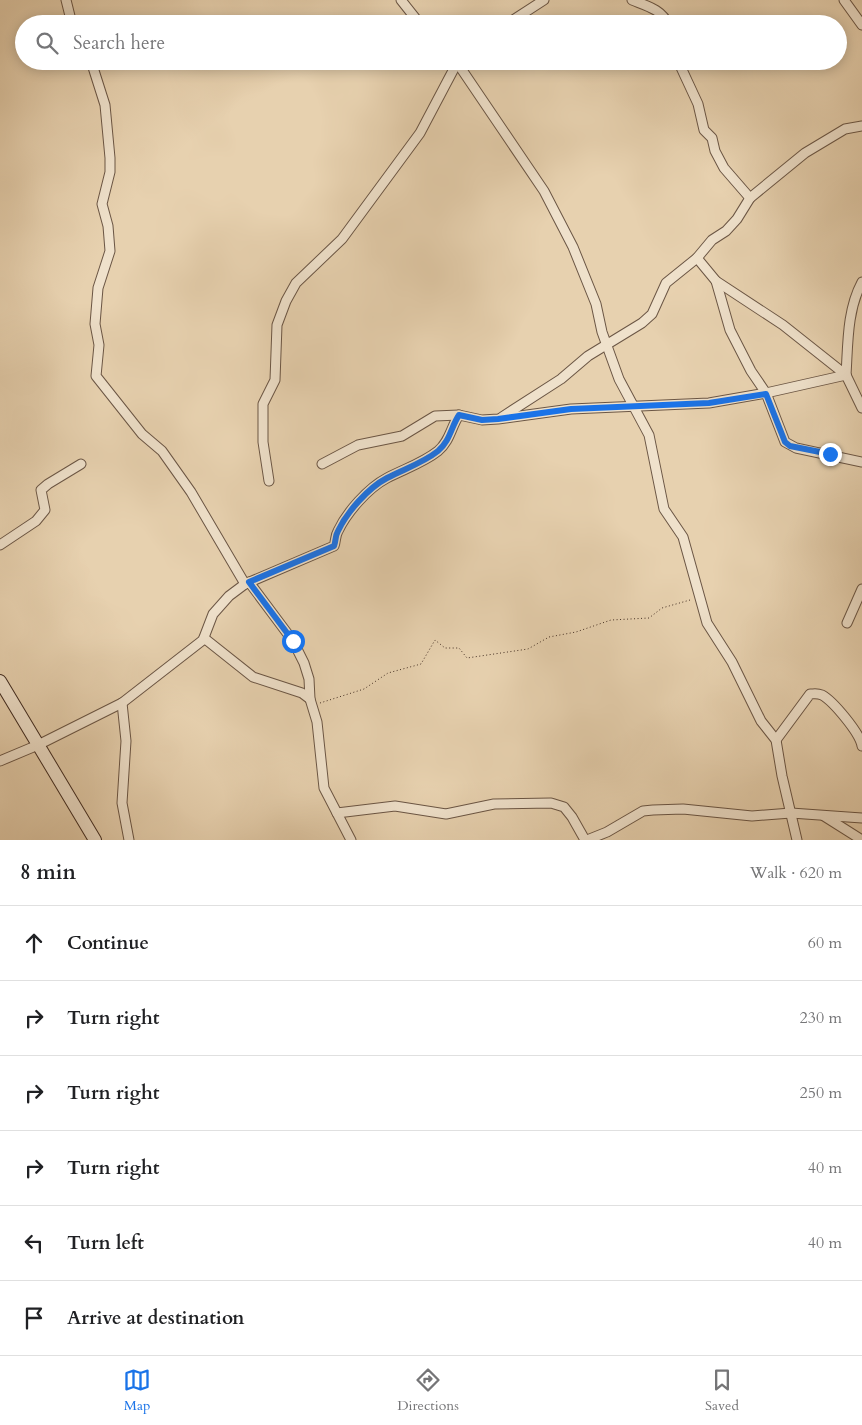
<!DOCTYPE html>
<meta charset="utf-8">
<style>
body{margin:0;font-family:Cardo,serif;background:#f2f2f2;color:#202124}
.stop{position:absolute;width:15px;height:15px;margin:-11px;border:4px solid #1a73e8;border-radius:50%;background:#fff}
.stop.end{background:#1a73e8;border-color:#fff;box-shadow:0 1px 5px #0008}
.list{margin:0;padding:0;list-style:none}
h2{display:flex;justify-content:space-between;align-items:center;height:65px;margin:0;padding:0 20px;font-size:21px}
h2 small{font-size:16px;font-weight:400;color:#757577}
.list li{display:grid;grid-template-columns:32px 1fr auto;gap:15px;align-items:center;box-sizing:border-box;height:75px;padding:0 20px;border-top:1px solid #e0e0e0}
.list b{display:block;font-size:19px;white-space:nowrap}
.list em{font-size:16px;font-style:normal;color:#757577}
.icon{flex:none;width:28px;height:28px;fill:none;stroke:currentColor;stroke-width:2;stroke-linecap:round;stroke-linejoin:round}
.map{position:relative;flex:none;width:862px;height:840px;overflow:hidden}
.search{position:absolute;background:#fff;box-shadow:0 2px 12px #0003;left:15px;right:15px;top:15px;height:55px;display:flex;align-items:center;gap:12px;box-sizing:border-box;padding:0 18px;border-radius:28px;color:#757577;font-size:19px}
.sheet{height:515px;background:#fff}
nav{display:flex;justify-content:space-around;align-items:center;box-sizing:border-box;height:70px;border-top:1px solid #e0e0e0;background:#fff;font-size:14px;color:#757577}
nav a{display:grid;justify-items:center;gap:2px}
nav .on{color:#1a73e8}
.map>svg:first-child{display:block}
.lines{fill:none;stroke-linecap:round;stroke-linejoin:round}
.street-casing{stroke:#6b5645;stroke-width:11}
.secondary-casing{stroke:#422d22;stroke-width:14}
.path{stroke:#422d22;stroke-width:1;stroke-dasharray:1 2.5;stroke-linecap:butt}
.street{stroke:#efe1cb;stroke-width:9}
.secondary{stroke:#efe1cb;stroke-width:12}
.route{stroke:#1a73e8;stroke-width:6}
</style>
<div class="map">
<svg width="862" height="840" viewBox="0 0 862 840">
<rect width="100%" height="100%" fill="#e7d1af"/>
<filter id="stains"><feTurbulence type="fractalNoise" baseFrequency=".004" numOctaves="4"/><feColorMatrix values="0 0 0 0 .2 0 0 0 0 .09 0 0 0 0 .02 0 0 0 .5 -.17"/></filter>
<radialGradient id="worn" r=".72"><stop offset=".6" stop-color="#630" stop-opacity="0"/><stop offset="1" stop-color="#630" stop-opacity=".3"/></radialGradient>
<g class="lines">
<!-- street casing -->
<g class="street-casing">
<g id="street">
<polyline points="66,0 72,24"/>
<polyline points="401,0 420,24"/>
<path d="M632,0C644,5 664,10 667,24"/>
<polyline points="844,0 862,25"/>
<polyline points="507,24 544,0"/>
<polyline points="91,61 105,105 110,158 110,172 102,204 108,226 110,251 98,288 95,324 99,345 96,376 142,434 162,451 191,492 245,584"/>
<polyline points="456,61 544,191 573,247 596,304 602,332 619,379 649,435 664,509 683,537 707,623 732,662 761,721 776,740 782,776 797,840"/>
<polyline points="678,61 698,104 704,130 712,138 715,151 724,168 750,198"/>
<polyline points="697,258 716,281 783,325 846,375 862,408"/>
<polyline points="716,281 730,330 751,371 766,393 785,442 796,448 862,462"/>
<path d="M846,375C848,343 847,310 862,282"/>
<polyline points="502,417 561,379 588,356 642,323 652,314 666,283 697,258 712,240 726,231 737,219 750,198 805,153 845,129 862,126"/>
<polyline points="322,464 358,445 402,436 435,416 459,415 482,420 498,419 571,409 709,403 766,393 846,375"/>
<polyline points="269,481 263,442 263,404 275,380 277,325 286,301 296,283 342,239 420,133 458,61"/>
<polyline points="0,545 36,521 45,510 41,490 48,484 81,464"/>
<polyline points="249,582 293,641 304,663 309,679 310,699 317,722 324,788 351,840"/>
<polyline points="847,623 862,589"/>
<polyline points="204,638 253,677 302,693 310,699"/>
<polyline points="122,703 126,741 122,803 129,840"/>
<path d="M776,740L810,694C814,694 817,693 822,695C833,701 860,733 862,746"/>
<path d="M0,761L38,745L122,703L203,640L213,614L229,596L245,584L334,546C336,541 335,536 338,531C347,512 368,488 387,478C404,469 423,463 438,451C450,441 451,427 459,415"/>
<polyline points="337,813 395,806 446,814 494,804 551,803 564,807 572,817 585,840"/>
<polyline points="824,816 862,840"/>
<polyline points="587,840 607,832 643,811 653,810 683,809 752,816 791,813 862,818"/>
</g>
</g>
<!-- secondary casing -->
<g class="secondary-casing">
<polyline id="secondary" points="0,681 95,840"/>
</g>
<!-- path -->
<polyline class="path" points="320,703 364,689 388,673 421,664 435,640 445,648 459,648 467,658 528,649 549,637 576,632 611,620 649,618 662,608 690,600"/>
<!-- street -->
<use href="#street" class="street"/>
<!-- secondary -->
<use href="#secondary" class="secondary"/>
</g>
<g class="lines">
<!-- route -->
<path class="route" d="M293,641L249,582L334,546C336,541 335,536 338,531C347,512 368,488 387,478C404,469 423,463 438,451C450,441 451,427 459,415L482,420L498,419L571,409L709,403L766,394L785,442L790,446L830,454"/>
</g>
<rect width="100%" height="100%" filter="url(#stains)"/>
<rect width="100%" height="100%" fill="url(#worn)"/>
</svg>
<div class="stop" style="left:293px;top:641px"></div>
<div class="stop end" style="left:830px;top:454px"></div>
<div class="search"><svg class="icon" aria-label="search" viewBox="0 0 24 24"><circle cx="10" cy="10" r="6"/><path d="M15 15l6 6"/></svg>Search here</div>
</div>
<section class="sheet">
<h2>8 min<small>Walk · 620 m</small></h2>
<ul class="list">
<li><svg class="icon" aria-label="ahead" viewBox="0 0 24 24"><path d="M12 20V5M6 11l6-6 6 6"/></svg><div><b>Continue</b></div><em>60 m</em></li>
<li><svg class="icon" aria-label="right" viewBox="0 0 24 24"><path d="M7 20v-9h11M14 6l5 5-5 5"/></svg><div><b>Turn right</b></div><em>230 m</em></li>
<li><svg class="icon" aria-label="right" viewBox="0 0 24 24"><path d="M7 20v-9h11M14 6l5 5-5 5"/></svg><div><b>Turn right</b></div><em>250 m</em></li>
<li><svg class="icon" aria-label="right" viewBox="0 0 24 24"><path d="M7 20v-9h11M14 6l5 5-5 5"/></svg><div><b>Turn right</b></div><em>40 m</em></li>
<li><svg class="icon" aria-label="left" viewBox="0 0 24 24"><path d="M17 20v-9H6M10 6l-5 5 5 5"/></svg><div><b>Turn left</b></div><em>40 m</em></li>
<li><svg class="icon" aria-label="arrive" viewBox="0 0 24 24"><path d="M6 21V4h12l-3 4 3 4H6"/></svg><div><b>Arrive at destination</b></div></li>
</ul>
</section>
<nav>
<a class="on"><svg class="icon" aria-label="map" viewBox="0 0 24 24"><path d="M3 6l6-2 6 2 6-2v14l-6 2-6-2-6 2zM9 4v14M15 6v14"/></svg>Map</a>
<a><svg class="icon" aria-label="directions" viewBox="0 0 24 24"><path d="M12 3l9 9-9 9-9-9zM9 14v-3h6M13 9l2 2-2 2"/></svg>Directions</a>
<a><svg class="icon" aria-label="saved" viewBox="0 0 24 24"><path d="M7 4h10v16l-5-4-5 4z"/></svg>Saved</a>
</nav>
